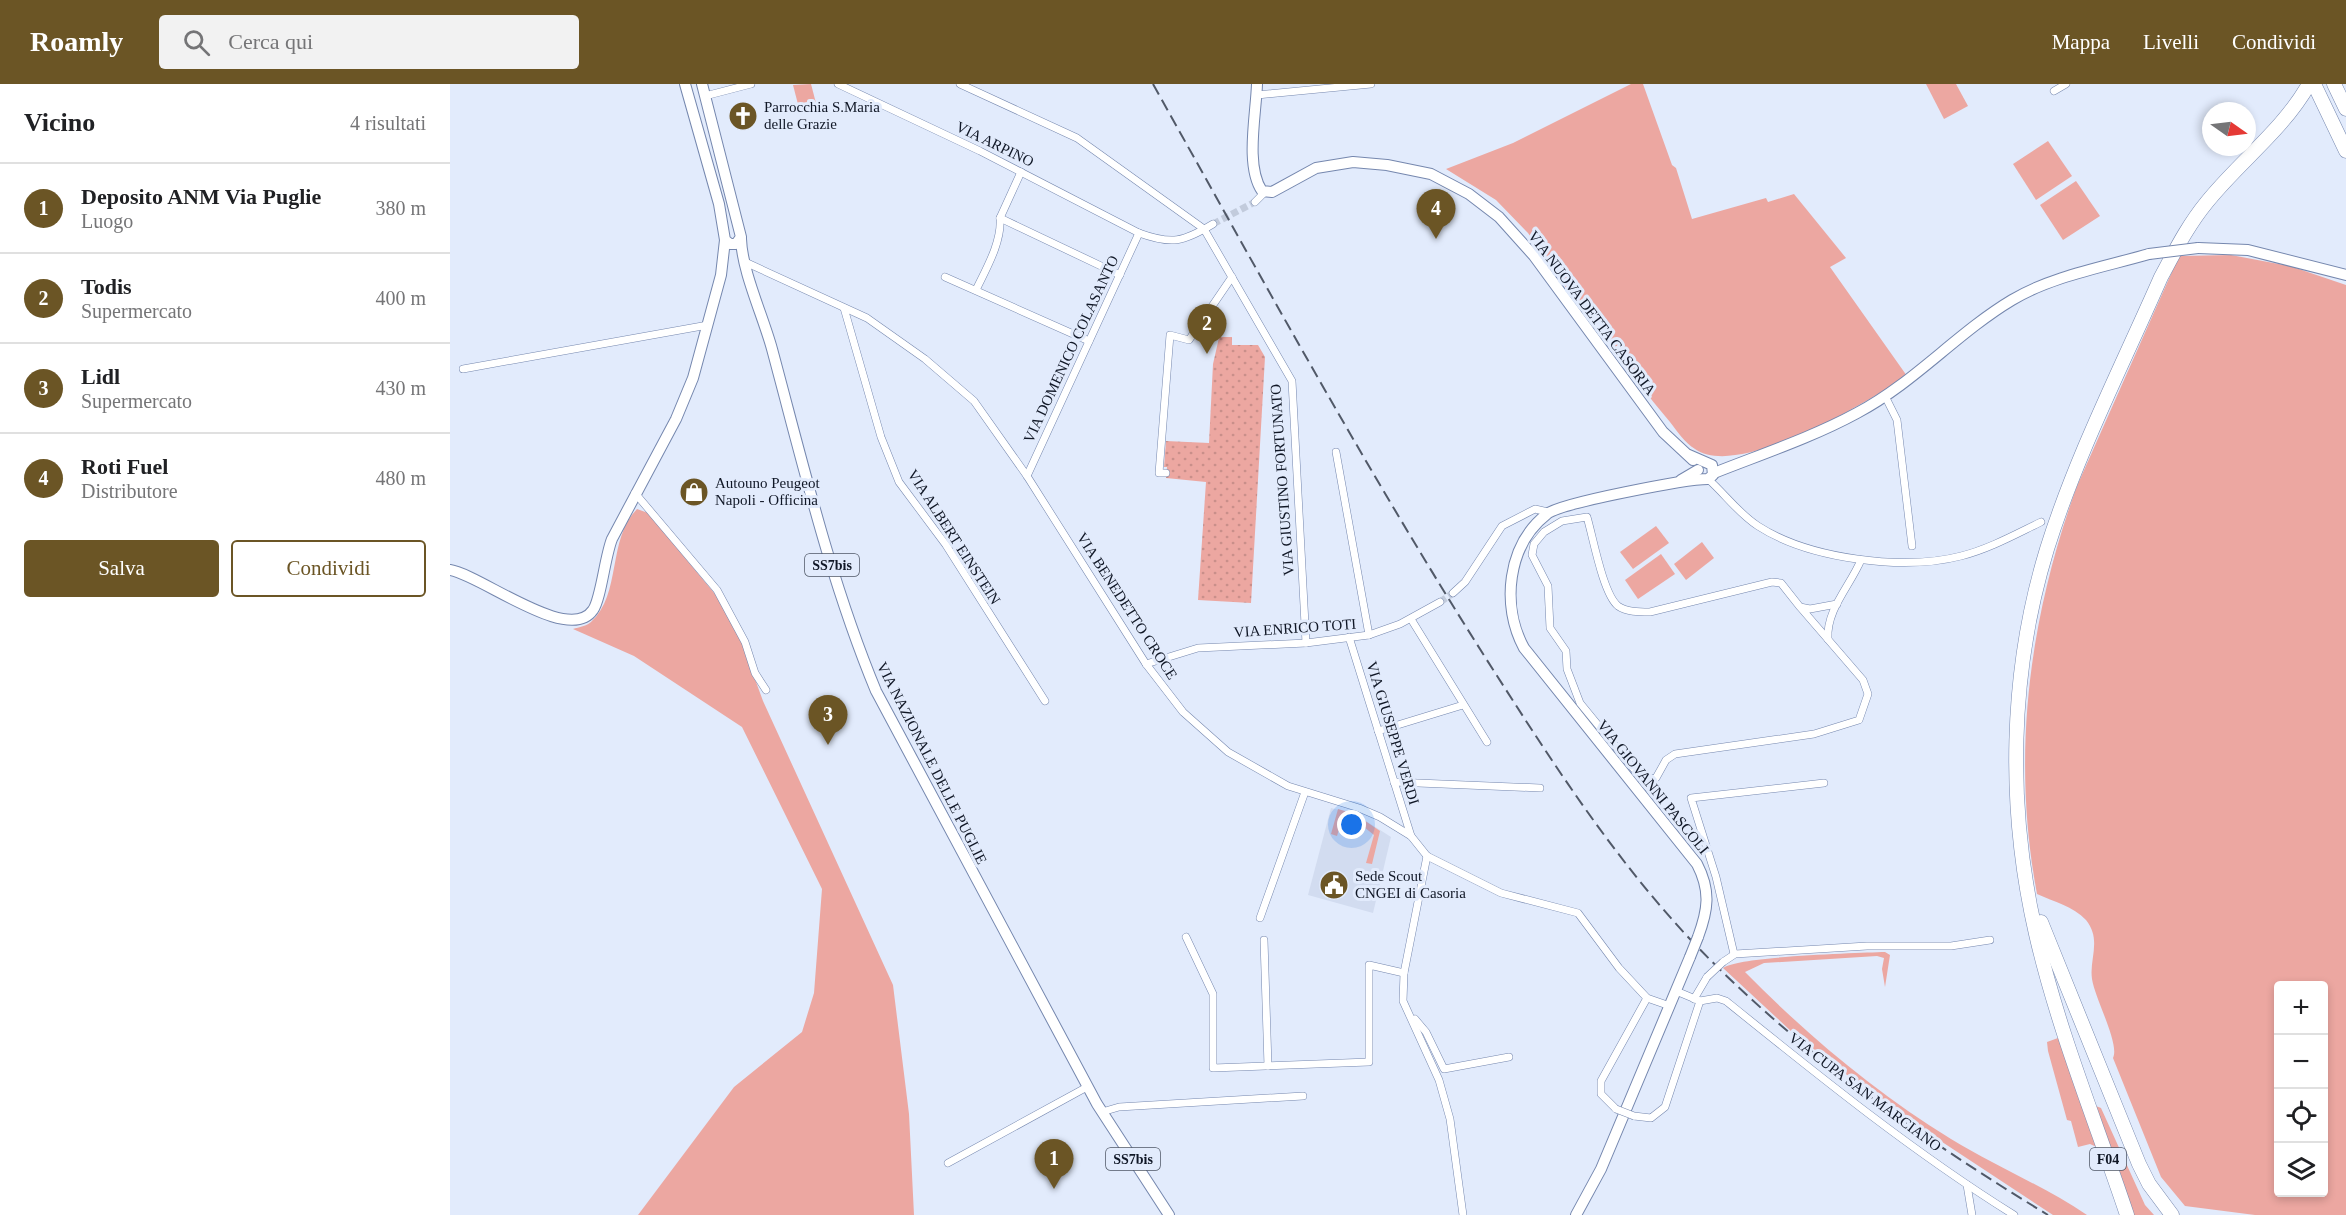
<!DOCTYPE html>
<html lang="it">
<meta charset="utf-8">
<style>
body{margin:0;font-family:Georgia,serif;background:#f2f2f2;color:#202124}
.controls{position:absolute;right:18px;bottom:18px;display:grid;overflow:hidden;border-radius:6px;box-shadow:0 3px 9px #0003}
.controls button{width:54px;height:54px;display:grid;place-items:center;padding:0;border:0;border-bottom:2px solid #e0e0e0;background:#fff;color:#202124;font:30px sans-serif}
.compass{position:absolute;left:1752px;top:18px;width:54px;height:54px;border-radius:50%;background:#fff;box-shadow:0 3px 9px #0003;rotate:104deg}
.you{position:absolute;left:902px;top:741px;width:21px;height:21px;margin:-15px;border:4px solid #fff;border-radius:50%;background:#1a73e8;box-shadow:0 0 0 9px #1a73e833}
.badge{display:grid;place-items:center;width:39px;height:39px;border-radius:50%;background:#6b5525;color:#fff;font-size:20px;font-weight:700}
.pin{position:absolute;translate:-50% -50px;filter:drop-shadow(0 2px 3px #0008)}
.pin::after{content:'';position:absolute;top:32px;width:21px;height:18px;background:inherit;clip-path:polygon(0 0,100% 0,50% 100%)}
.list{margin:0;padding:0;list-style:none}
h2{display:flex;justify-content:space-between;align-items:center;height:78px;margin:0;padding:0 24px;font-size:26px}
h2 small{font-size:20px;font-weight:400;color:#757577}
.list li{display:grid;grid-template-columns:39px 1fr auto;gap:18px;align-items:center;box-sizing:border-box;height:90px;padding:0 24px;border-top:2px solid #e0e0e0}
.list b{display:block;font-size:22px;white-space:nowrap}
.list p{margin:0;font-size:20px;white-space:nowrap;color:#757577}
.list em{font-size:20px;font-style:normal;color:#757577}
.actions{display:flex;gap:12px;padding:18px 24px}
.actions a{flex:1;padding:14px 0;border:2px solid #6b5525;border-radius:6px;text-align:center;font-size:21px;color:#6b5525}
.actions .main{background:#6b5525;color:#fff}
.icon{flex:none;width:33px;height:33px;fill:none;stroke:currentColor;stroke-width:2;stroke-linecap:round;stroke-linejoin:round}
.map{position:relative;flex:none;width:1896px;height:1131px;overflow:hidden}
header{display:flex;align-items:center;gap:36px;box-sizing:border-box;height:84px;padding:0 30px;background:#6b5525;color:#fff}
header strong{font-size:28px}
nav{display:flex;gap:33px;margin-inline-start:auto;font-size:21px}
.search{width:420px;height:54px;background:#f2f2f2;display:flex;align-items:center;gap:15px;box-sizing:border-box;padding:0 21px;border-radius:6px;color:#757577;font-size:22px}
main{display:flex}
aside{flex:1;background:#fff}
.map>svg:first-child{display:block}
.built{fill:#d2dcf0}
.grass{fill:#eca7a1;fill-rule:evenodd}
.park{fill:url(#park-dots)}
.lines{fill:none;stroke-linecap:round;stroke-linejoin:round}
.street-tunnel{stroke:#c2cbdc;stroke-width:7;stroke-dasharray:7 3.5;stroke-linecap:butt}
.street-casing{stroke:#7587ae;stroke-width:8}
.secondary-casing{stroke:#7587ae;stroke-width:12}
.primary-casing{stroke:#7587ae;stroke-width:12}
.highway-casing{stroke:#7587ae;stroke-width:15}
.street{stroke:#fff;stroke-width:7}
.secondary{stroke:#fff;stroke-width:10}
.primary{stroke:#fff;stroke-width:10}
.highway{stroke:#fff;stroke-width:14}
.rail{stroke:#515968;stroke-width:2;stroke-dasharray:12 6;stroke-linecap:butt}
.street-bridge-casing{stroke:#7587ae;stroke-width:8;stroke-linecap:butt}
.secondary-bridge-casing{stroke:#7587ae;stroke-width:12;stroke-linecap:butt}
.street-bridge{stroke:#fff;stroke-width:7}
.secondary-bridge{stroke:#fff;stroke-width:10}
.labels{text-anchor:middle;dominant-baseline:central;stroke-width:6;stroke-linejoin:round;paint-order:stroke}
.shield{fill:#e2ebfc;stroke:#4f5766;stroke-width:1.5}
.shield-label{font-size:14px;font-weight:bold;fill:#101726}
.poi-label{font-size:15px;fill:#101726;stroke:#e2ebfc;text-anchor:start}
.street-label{font-size:15px;fill:#101726;stroke:#e2ebfc}
</style>
<header>
<strong>Roamly</strong>
<div class="search"><svg class="icon" aria-label="search" viewBox="0 0 24 24"><circle cx="10" cy="10" r="6"/><path d="M15 15l6 6"/></svg>Cerca qui</div>
<nav><a>Mappa</a><a>Livelli</a><a>Condividi</a></nav>
</header>
<main>
<aside>
<h2>Vicino<small>4 risultati</small></h2>
<ul class="list">
<li><span class="badge">1</span><div><b>Deposito ANM Via Puglie</b><p>Luogo</p></div><em>380 m</em></li>
<li><span class="badge">2</span><div><b>Todis</b><p>Supermercato</p></div><em>400 m</em></li>
<li><span class="badge">3</span><div><b>Lidl</b><p>Supermercato</p></div><em>430 m</em></li>
<li><span class="badge">4</span><div><b>Roti Fuel</b><p>Distributore</p></div><em>480 m</em></li>
</ul>
<div class="actions"><a class="main">Salva</a><a>Condividi</a></div>
</aside>
<div class="map">
<svg width="1896" height="1131" viewBox="0 0 1896 1131">
<defs>
<pattern id="park-dots" width="8" height="8" patternUnits="userSpaceOnUse" patternTransform="scale(1.5)"><rect width="8" height="8" fill="#eca7a1"/><path d="M2 2h.1M6 6h.1" fill="none" stroke="#c98f8a" stroke-width="1.8" stroke-linecap="round"/></pattern>
</defs>
<rect width="100%" height="100%" fill="#e2ebfc"/>
<!-- built -->
<polygon class="built" points="881,724 905,730 941,753 923,829 858,811"/>
<!-- grass -->
<g class="grass">
<polygon points="361,0 367,23 350,28 343,1"/>
<path d="M1181,0H1193L1222,81L1226,84L1242,135L1316,114L1318,118L1344,110L1396,174L1380,183L1457,292C1417,318 1289,396 1245,365C1235,359 1227,347 1220,338C1197,311 1177,284 1157,255L1161,251L1137,221L1131,225L1078,149L1046,116L996,85L1063,59Z"/>
<polygon points="1476,0 1506,0 1518,22 1494,35"/>
<polygon points="1598,57 1622,92 1586,116 1563,80"/>
<polygon points="1626,97 1650,132 1613,156 1590,121"/>
<path d="M1781,171L1840,182L1896,201V1131H1805L1735,1122L1711,1093L1663,974C1670,960 1645,915 1642,895C1639,875 1652,856 1636,836C1623,822 1604,818 1587,810C1561,671 1579,534 1627,402L1729,172ZM1828,902H1874V1108H1828Z"/>
<path d="M187,425L198,429L265,510L290,554L313,617L443,901L459,1030L464,1131H188L284,1003L352,948L364,909L372,805L292,643L184,572L123,545C129,543 137,542 141,538C172,510 157,455 187,425Z"/>
<polygon points="1206,442 1219,459 1183,485 1170,468"/>
<polygon points="1252,458 1264,474 1236,496 1224,480"/>
<polygon points="1211,470 1225,490 1188,515 1175,496"/>
<polygon points="888,725 905,730 930,747 922,780 916,779 924,751 904,735 899,750 894,749 894,740 891,739 887,752 881,750"/>
<path d="M1435,868L1440,871L1435,903L1432,885L1434,874L1427,872L1314,879L1295,888C1357,951 1426,1009 1501,1055C1545,1082 1594,1102 1637,1131H1603L1433,1019L1342,948L1273,884C1290,872 1408,869 1435,868Z"/>
<polygon points="1608,954 1629,1015 1651,1024 1695,1121 1704,1131 1684,1131 1664,1071 1640,1060 1628,1063 1621,1037 1617,1036 1598,967 1597,958"/>
</g>
<!-- park -->
<polygon class="park" points="771,245 771,253 782,253 782,261 808,261 815,273 801,519 748,516 756,398 716,394 717,383 714,383 716,357 759,359 763,280"/>
<g class="lines">
<!-- street-tunnel -->
<g class="street-tunnel">
<polyline points="763,140 805,118"/>
<polyline points="990,518 1003,509"/>
</g>
<!-- street casing -->
<g class="street-casing">
<g id="street">
<path d="M388,0L530,67L689,149C722,161 733,158 763,140"/>
<polyline points="510,0 627,54 754,145 842,297 856,559"/>
<polyline points="1604,7 1616,0"/>
<polyline points="807,11 921,0"/>
<polyline points="255,12 301,0"/>
<polyline points="805,118 814,109"/>
<polyline points="550,134 670,191"/>
<polyline points="295,178 417,234 475,275 524,317 577,392 696,580 733,628 778,668 838,702 909,724 930,733 961,752 977,772 1051,809 1128,829 1169,884 1197,914 1220,922"/>
<polyline points="495,193 639,257"/>
<path d="M526,206C536,185 552,158 550,134L571,88"/>
<polyline points="394,224 431,353 449,398 496,461 595,617"/>
<polyline points="13,285 258,241"/>
<polyline points="1435,312 1447,336 1462,462"/>
<polyline points="886,368 919,551"/>
<polyline points="716,389 709,389 720,251 739,256 782,193"/>
<polyline points="577,392 689,149"/>
<path d="M1258,395C1275,410 1288,429 1308,442C1359,475 1453,487 1511,472C1539,465 1566,450 1591,438"/>
<polyline points="185,409 267,506 295,558 305,589 316,606"/>
<polyline points="1003,509 1015,498 1052,442 1085,425 1098,428"/>
<path d="M1350,523L1413,596L1418,610L1409,636L1364,650L1225,670L1216,676L1206,694L1193,696L1130,619L1117,585L1116,567L1100,544L1098,502L1082,471L1084,460L1094,448L1112,437L1137,433C1143,453 1153,510 1168,522C1176,528 1189,528 1200,528L1322,498L1331,499L1350,523L1360,525L1387,520"/>
<polyline points="961,535 1037,658"/>
<polyline points="899,553 961,752"/>
<path d="M1378,555C1376,526 1400,502 1411,476"/>
<polyline points="696,580 748,564 856,559 919,551 950,540 990,518"/>
<polyline points="928,647 1013,621"/>
<polyline points="944,698 1090,704"/>
<polyline points="977,772 954,889 953,917 989,996 1000,1035 1013,1131"/>
<polyline points="810,834 855,708"/>
<polyline points="736,853 763,910 763,984 919,978 919,881 954,889"/>
<polyline points="814,856 818,982"/>
<polyline points="1284,870 1266,793 1241,714 1374,699"/>
<polyline points="1273,878 1285,870 1417,862 1501,862 1540,856"/>
<polyline points="1226,907 1250,917"/>
<polyline points="1244,915 1257,893"/>
<path d="M1250,917L1267,914L1276,917C1369,992 1463,1068 1564,1131"/>
<polyline points="965,935 976,948 994,985 1059,973"/>
<polyline points="1166,1025 1151,1010 1151,997 1197,914"/>
<polyline points="652,1028 669,1023 853,1012"/>
<polyline points="1184,1032 1201,1034 1215,1023 1250,917"/>
<polyline points="498,1079 637,1003"/>
<polyline points="1517,1101 1522,1131"/>
</g>
</g>
<!-- secondary casing -->
<g class="secondary-casing">
<g id="secondary">
<path d="M807,0C806,31 795,82 812,107L822,108L866,84L903,78L937,81L981,90L1019,110L1049,133L1084,172L1213,348L1243,376"/>
<polyline points="1748,164 1798,166 1896,191"/>
<path d="M1239,371L1262,381L1263,391L1258,395C1237,395 1110,419 1097,430C1057,461 1051,522 1074,564L1247,780C1261,807 1258,826 1248,853"/>
<path d="M1264,389C1312,370 1363,353 1407,329C1464,299 1507,249 1562,216C1602,192 1654,183 1699,170"/>
<polyline points="1231,396 1248,386"/>
<path d="M0,486C31,491 119,561 143,526C151,515 155,472 162,455L226,335L243,294L271,191L275,156"/>
<polyline points="1126,1131 1151,1085 1240,873"/>
</g>
</g>
<!-- primary casing -->
<g class="primary-casing">
<g id="primary">
<polyline points="235,0 269,120 275,156 280,160 286,160 291,153 252,0"/>
<path d="M291,155C292,187 313,232 322,265C353,380 380,496 426,607L647,1020L719,1131"/>
</g>
</g>
<!-- highway casing -->
<g class="highway-casing">
<g id="highway">
<polyline points="1864,0 1896,67"/>
<polyline points="1884,0 1896,25"/>
<polyline points="1591,838 1689,1080 1699,1100 1722,1131"/>
<path d="M1677,1131C1646,1038 1608,946 1586,850C1557,724 1559,589 1597,465C1626,372 1672,282 1711,193C1725,167 1738,141 1757,118C1790,77 1833,46 1859,0"/>
</g>
</g>
<!-- street -->
<use href="#street" class="street"/>
<!-- secondary -->
<use href="#secondary" class="secondary"/>
<!-- primary -->
<use href="#primary" class="primary"/>
<!-- highway -->
<use href="#highway" class="highway"/>
<!-- rail -->
<path class="rail" d="M703,0C811,193 917,387 1035,573C1097,670 1159,768 1238,853C1343,964 1468,1052 1598,1131"/>
<!-- street-bridge casing -->
<g class="street-bridge-casing">
<g id="street-bridge">
<polyline points="1257,893 1273,878"/>
<polyline points="1166,1025 1184,1032"/>
</g>
</g>
<!-- secondary-bridge casing -->
<g class="secondary-bridge-casing">
<g id="secondary-bridge">
<polyline points="1699,170 1748,164"/>
<polyline points="1240,873 1248,853"/>
</g>
</g>
<!-- street-bridge -->
<use href="#street-bridge" class="street-bridge"/>
<!-- secondary-bridge -->
<use href="#secondary-bridge" class="secondary-bridge"/>
</g>
<!-- icons -->
<defs>
<g id="church-disc" transform="scale(1.5)"><circle r="9.5" fill="#6b5525" stroke="#e2ebfc"/><path d="M-1.2-6h2.4v3.5h3.3v2.4h-3.3V6h-2.4V-.1h-3.3v-2.4h3.3Z" fill="#fff"/></g>
<g id="shop-disc" transform="scale(1.5)"><circle r="9.5" fill="#6b5525" stroke="#e2ebfc"/><path d="M-5-2.5h2.3a2.7 3.5 0 0 1 5.4 0H5L5.5 6h-11ZM-1.5-2.5h3a1.5 2.3 0 0 0-3 0Z" fill="#fff"/></g>
<g id="civic-disc" transform="scale(1.5)"><circle r="9.5" fill="#6b5525" stroke="#e2ebfc"/><path d="M-.6-6.5H3V-4.5H.6V-3L4-1V1h2V6H-6V1h2V-1L-.6-3ZM-1.2 2.5V6h2.4V2.5Z" fill="#fff"/></g>
</defs>
<g fill-rule="evenodd">
<use href="#church-disc" x="293" y="32"/>
<use href="#shop-disc" x="244" y="408"/>
<use href="#civic-disc" x="884" y="801"/>
</g>
<g class="labels">
<!-- shield labels -->
<g class="shield">
<rect x="355" y="470" width="54" height="22" rx="4.5"/>
<rect x="656" y="1064" width="54" height="22" rx="4.5"/>
<rect x="1640" y="1064" width="36" height="22" rx="4.5"/>
</g>
<g class="shield-label">
<text x="382" y="481">SS7bis</text>
<text x="683" y="1075">SS7bis</text>
<text x="1658" y="1075">F04</text>
</g>
<!-- poi labels -->
<g class="poi-label">
<text x="314" y="23">Parrocchia S.Maria<tspan x="314" dy="17">delle Grazie</tspan></text>
<text x="265" y="399">Autouno Peugeot<tspan x="265" dy="17">Napoli - Officina</tspan></text>
<text x="905" y="792">Sede Scout<tspan x="905" dy="17">CNGEI di Casoria</tspan></text>
</g>
<!-- street labels -->
<g class="street-label">
<text transform="translate(545 60) rotate(26)">VIA ARPINO</text>
<text transform="translate(1142 229) rotate(53)">VIA NUOVA DETTA CASORIA</text>
<text transform="translate(621 265) rotate(-65)">VIA DOMENICO COLASANTO</text>
<text transform="translate(832 396) rotate(-94)">VIA GIUSTINO FORTUNATO</text>
<text transform="translate(504 453) rotate(57)">VIA ALBERT EINSTEIN</text>
<text transform="translate(677 522) rotate(57)">VIA BENEDETTO CROCE</text>
<text transform="translate(845 544) rotate(-4)">VIA ENRICO TOTI</text>
<text transform="translate(943 649) rotate(73)">VIA GIUSEPPE VERDI</text>
<text transform="translate(482 679) rotate(63)">VIA NAZIONALE DELLE PUGLIE</text>
<text transform="translate(1203 703) rotate(51)">VIA GIOVANNI PASCOLI</text>
<text transform="translate(1415 1008) rotate(37)">VIA CUPA SAN MARCIANO</text>
</g>
</g>
</svg>
<div class="controls">
<button>+</button>
<button>−</button>
<button><svg class="icon" aria-label="locate" viewBox="0 0 24 24"><circle cx="12" cy="12" r="6"/><path d="M12 2v4M12 18v4M2 12h4M18 12h4"/></svg></button>
<button><svg class="icon" aria-label="layers" viewBox="0 0 24 24"><path d="M12 4l9 5-9 5-9-5zM3 14l9 5 9-5"/></svg></button>
</div>
<svg class="compass" viewBox="-18 -18 36 36"><path d="M0-13l5 13h-10z" fill="#e53935"/><path d="M0 13l5-13h-10z" fill="#757577"/></svg>
<div class="you"></div>
<div class="pin badge" style="left:604px;top:1105px">1</div>
<div class="pin badge" style="left:757px;top:270px">2</div>
<div class="pin badge" style="left:378px;top:661px">3</div>
<div class="pin badge" style="left:986px;top:155px">4</div>
</div>
</main>
